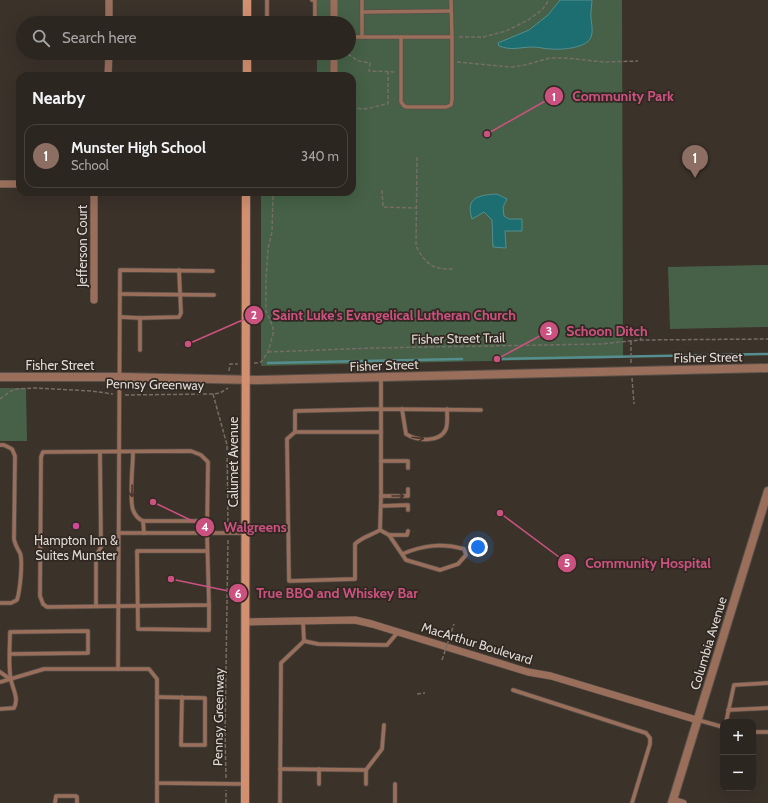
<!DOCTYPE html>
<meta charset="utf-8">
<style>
body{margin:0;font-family:Cabin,sans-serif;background:#342e29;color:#f1f3f6}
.controls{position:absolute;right:12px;bottom:12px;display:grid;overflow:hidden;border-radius:8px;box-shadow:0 4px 16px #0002}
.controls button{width:36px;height:36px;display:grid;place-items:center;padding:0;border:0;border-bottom:1px solid #48433e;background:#2c2620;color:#f1f3f6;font:20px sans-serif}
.you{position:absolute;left:478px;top:547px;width:14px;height:14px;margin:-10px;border:3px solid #fff;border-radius:50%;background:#1a73e8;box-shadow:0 0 0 6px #1a73e833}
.badge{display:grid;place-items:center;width:26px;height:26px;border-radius:50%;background:#fd8ec0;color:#fff;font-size:13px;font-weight:700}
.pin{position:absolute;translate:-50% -33px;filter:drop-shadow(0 1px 2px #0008)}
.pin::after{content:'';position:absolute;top:21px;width:14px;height:12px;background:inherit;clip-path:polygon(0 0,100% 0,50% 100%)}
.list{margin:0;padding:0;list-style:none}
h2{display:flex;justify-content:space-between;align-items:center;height:52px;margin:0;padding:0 16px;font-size:17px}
h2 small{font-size:13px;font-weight:400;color:#a6a5a5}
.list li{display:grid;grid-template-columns:26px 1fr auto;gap:12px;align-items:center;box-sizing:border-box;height:64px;margin:0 8px 8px;padding:0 8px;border:1px solid #48433e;border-radius:12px}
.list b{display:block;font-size:15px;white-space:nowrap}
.list p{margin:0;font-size:13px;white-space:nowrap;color:#a6a5a5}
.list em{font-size:13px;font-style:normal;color:#a6a5a5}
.icon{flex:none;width:22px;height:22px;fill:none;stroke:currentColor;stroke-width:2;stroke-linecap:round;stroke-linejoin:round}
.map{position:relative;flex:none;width:768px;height:803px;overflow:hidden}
.search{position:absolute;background:#2c2620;box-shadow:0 4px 16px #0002;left:16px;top:16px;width:340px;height:44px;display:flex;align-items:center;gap:10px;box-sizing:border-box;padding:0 14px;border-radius:22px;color:#a6a5a5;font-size:15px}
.panel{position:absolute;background:#2c2620;box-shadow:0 4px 16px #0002;left:16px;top:72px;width:340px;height:124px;border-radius:12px}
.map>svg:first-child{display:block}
.green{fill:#466147}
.water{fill:#1c6e71;stroke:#568e8f}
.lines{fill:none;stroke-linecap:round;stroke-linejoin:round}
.stream{stroke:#568e8f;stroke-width:2.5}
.service-casing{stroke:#595049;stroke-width:5}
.minor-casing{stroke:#595049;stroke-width:8}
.tertiary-casing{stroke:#595049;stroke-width:10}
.secondary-casing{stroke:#595049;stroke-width:10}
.path{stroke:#756d66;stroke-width:1.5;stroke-dasharray:4 2;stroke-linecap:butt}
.service{stroke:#996f5b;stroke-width:3.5}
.minor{stroke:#996f5b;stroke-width:7}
.tertiary{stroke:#996f5b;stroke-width:8}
.secondary{stroke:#d29070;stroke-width:8}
.path-bridge{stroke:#756d66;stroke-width:1.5;stroke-dasharray:4 2;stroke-linecap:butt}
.oneway{stroke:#46362d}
.hotel-dot{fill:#d1479c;stroke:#312821;stroke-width:1.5}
.labels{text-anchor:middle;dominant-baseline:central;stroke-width:3.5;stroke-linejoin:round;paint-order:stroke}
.street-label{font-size:13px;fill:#dfd9d5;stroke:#312821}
.poi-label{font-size:13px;fill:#dfd9d5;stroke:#312821}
.leader{fill:none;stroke:#cb5280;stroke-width:1.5}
.callout-dot{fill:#cb5280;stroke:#312821;stroke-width:1.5}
.mark-label{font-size:12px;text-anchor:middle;font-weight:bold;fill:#fff}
.callout-label{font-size:14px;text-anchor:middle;font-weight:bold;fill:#cb5280;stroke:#312821;stroke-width:3.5;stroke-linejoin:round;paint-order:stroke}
</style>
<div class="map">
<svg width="768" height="803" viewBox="0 0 768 803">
<rect width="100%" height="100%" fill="#3b322a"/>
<!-- green -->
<g class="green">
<polygon points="317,0 622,0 623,358 261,366 261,192 352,192 352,76 317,76 317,53 349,53 349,23 317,23"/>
<polygon points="768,265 768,327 670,329 668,267"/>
<polygon points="0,388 26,388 27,441 0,441"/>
</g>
<!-- water -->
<g class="water">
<path d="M560,0H592C592,4 591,8 591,12C590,20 594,29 591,37C587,48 562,50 551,49C545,49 539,47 533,47C520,47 512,51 499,46L498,43L529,30L548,15Z"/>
<path d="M497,194L507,199L503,207L504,216L509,219H522V231H505L506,248L493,247L492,220L484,212L472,219C465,197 479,195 497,194Z"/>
</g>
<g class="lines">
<!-- stream -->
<g class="stream">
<polyline points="497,359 768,354"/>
<polyline points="268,363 462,359"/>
</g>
<!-- service casing -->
<g class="service-casing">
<g id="service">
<polyline points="312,0 315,0 315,23"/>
<polyline points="362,0 362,37"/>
<polyline points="362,12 451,11"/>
<polyline points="247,22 267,22 267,0"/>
<polyline points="267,22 315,22"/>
<polyline points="349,37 452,37 451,0"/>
<polyline points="401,37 401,102 404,106 407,107 446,107 451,105 452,100 452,37"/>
<polyline points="120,294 214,295"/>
<polyline points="120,317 140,318"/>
<polyline points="140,350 140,318 179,317 181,313 179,270"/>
<path d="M381,378V496L380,530C372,535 362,537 355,544V579L289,581L287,439L295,432V411L381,409L481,410"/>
<path d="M402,409L406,434C417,441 440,443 446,429C448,423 447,415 447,409"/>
<polyline points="295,432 381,432"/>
<path d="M0,445H4L12,449L15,456L14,539C15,544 17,548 20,553C23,561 20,591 17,600L11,603H0"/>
<polygon points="191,451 201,455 208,462 207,533 209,605 47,607 43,604 40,596 41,457 43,452"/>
<path d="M133,452C133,466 129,498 133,510C135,515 138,519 143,521L144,533"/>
<polyline points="381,461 408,461 408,468"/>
<polyline points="381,496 408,496 408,489"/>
<polyline points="381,506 408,505 408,510"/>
<polyline points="143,521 207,521"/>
<polyline points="380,530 389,535 407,535 408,531"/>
<polyline points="119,533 246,533"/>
<path d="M389,535L406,560L440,570L458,564L466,555L464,549C441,543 424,545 402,554"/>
<polyline points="207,551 137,551 138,629 209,630 209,605"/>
<polyline points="96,606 96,556 101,547 100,452"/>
<polyline points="304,641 318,644 387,645 398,632"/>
<polyline points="118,669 120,270 213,271"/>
<polyline points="0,672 10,679"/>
<polyline points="0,682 44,669 149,669 157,679 157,783 245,784"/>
<polyline points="513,690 646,733 650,738 650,744 632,803"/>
<polyline points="157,697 205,698 205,745 181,745 182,697"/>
<path d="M0,709L14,708C19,698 13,690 11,680C8,667 10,646 10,632L88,631V653L10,654"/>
<polyline points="728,710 768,708"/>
<polyline points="698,720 723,727"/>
<polyline points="726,722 734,685 768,683"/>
<polyline points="753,732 768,732"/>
<polyline points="280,769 366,770 366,784"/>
<polyline points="319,769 319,784"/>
<polyline points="366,770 382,749 384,725"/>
<polyline points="157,783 157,803"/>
<polyline points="55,803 56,796 76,796 77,797 77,803"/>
<polyline points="280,803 281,663 304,641 303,621"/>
<polyline points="395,803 395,784"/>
</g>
</g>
<!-- minor casing -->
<g class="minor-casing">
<g id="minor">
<polyline points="334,0 334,23"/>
<polyline points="109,23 109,0"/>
<polyline points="334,53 334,76"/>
<polyline points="108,76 109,53"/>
<polyline points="0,184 20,184"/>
<polyline points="94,300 94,192"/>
<polyline points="245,622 355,620 372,624 528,672 551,676 697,720"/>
<polyline points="673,800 683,803"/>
</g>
</g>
<!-- tertiary casing -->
<g class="tertiary-casing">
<g id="tertiary">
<polyline points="0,377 119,377 258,380 768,368"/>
<polyline points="672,803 768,491"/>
</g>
</g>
<!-- secondary casing -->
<g class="secondary-casing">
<g id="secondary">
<polyline points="247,23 247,0"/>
<polyline points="247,76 247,53"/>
<polyline points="245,803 246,192"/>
</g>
</g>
<!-- path -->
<g class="path">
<polyline points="459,37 483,37 506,31 528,20 542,10 549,0"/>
<polyline points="348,54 358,61 370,63 369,71 395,72"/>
<polyline points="457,62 511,67 525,65 550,58 566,58 604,62 638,61"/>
<path d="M352,106C363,113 376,105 388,104V72"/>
<path d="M417,157L416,246C426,265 433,270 455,269"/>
<polyline points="382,190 383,207 416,208"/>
<polyline points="640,340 643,334"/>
<polyline points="631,341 631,363"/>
<polyline points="268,352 373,348 601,344 640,340 768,339"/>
<polyline points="254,363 259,363 262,361 268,352 273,334 273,327 266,311 266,280 268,249 272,232 273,192"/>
<polyline points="229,371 230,364 238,364"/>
<polyline points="632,378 634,404"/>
<polyline points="213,394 227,445 228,526"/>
<polyline points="125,395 213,394 220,393 228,388"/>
<polyline points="0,399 11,391 17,389 35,388 92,391 113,394"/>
<polyline points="417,694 425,693"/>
<polyline points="226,778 225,733 228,538"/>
<polyline points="226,803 226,790"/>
</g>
<!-- service -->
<use href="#service" class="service"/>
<!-- minor -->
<use href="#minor" class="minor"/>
<!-- tertiary -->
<use href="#tertiary" class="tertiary"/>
<!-- secondary -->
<use href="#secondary" class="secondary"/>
<!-- path-bridge -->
<polyline class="path-bridge" points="442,660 454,624"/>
</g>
<!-- one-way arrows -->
<defs><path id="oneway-shaft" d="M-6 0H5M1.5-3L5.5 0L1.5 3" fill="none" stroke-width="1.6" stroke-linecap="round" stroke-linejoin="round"/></defs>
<g class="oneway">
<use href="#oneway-shaft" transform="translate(418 438) rotate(7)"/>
<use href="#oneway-shaft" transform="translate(132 491) rotate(91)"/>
<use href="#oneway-shaft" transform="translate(398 496)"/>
</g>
<!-- markers -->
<circle class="hotel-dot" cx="76" cy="526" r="4"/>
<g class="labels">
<!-- street labels -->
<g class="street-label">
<text transform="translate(82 246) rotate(-90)">Jefferson Court</text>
<text transform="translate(458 338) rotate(-1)">Fisher Street Trail</text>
<text transform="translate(708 357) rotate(-1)">Fisher Street</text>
<text x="60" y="365">Fisher Street</text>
<text transform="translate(384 365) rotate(-2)">Fisher Street</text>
<text transform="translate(155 384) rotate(1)">Pennsy Greenway</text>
<text transform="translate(233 462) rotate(-90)">Calumet Avenue</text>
<text transform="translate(477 643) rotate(17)">MacArthur Boulevard</text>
<text transform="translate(708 643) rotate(-73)">Columbia Avenue</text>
<text transform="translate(218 717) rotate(-89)">Pennsy Greenway</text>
</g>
<!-- poi labels -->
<g class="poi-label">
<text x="76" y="540">Hampton Inn &amp;<tspan x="76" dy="15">Suites Munster</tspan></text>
</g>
</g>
<!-- callouts -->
<path class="leader" d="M487 134L554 96M188 344L254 315M497 359L549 331M153 502L205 527M500 513L567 563M171 579L238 593"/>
<g class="callout-dot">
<circle cx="487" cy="134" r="4"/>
<circle cx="188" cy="344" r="4"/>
<circle cx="497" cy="359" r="4"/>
<circle cx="153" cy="502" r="4"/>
<circle cx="500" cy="513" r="4"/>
<circle cx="171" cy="579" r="4"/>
<circle cx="554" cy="96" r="10"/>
<circle cx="254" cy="315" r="10"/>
<circle cx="549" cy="331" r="10"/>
<circle cx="205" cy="527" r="10"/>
<circle cx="567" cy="563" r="10"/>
<circle cx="238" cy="593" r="10"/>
</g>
<g class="mark-label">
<text x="554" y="101">1</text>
<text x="254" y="319">2</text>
<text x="549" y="335">3</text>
<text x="205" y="531">4</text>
<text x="567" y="567">5</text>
<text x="238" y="598">6</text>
</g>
<g class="callout-label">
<text x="623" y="101">Community Park</text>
<text x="394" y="320">Saint Luke's Evangelical Lutheran Church</text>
<text x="607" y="336">Schoon Ditch</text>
<text x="255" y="532">Walgreens</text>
<text x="648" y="568">Community Hospital</text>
<text x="337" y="598">True BBQ and Whiskey Bar</text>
</g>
</svg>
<div class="controls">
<button>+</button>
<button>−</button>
</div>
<div class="you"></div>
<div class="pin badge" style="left:695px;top:178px;background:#8d6e63">1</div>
<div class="search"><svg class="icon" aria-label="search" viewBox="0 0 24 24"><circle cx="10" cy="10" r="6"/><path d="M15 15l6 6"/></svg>Search here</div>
<section class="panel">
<h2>Nearby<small></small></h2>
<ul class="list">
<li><span class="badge" style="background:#8d6e63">1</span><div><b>Munster High School</b><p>School</p></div><em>340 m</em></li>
</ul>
</section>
</div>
